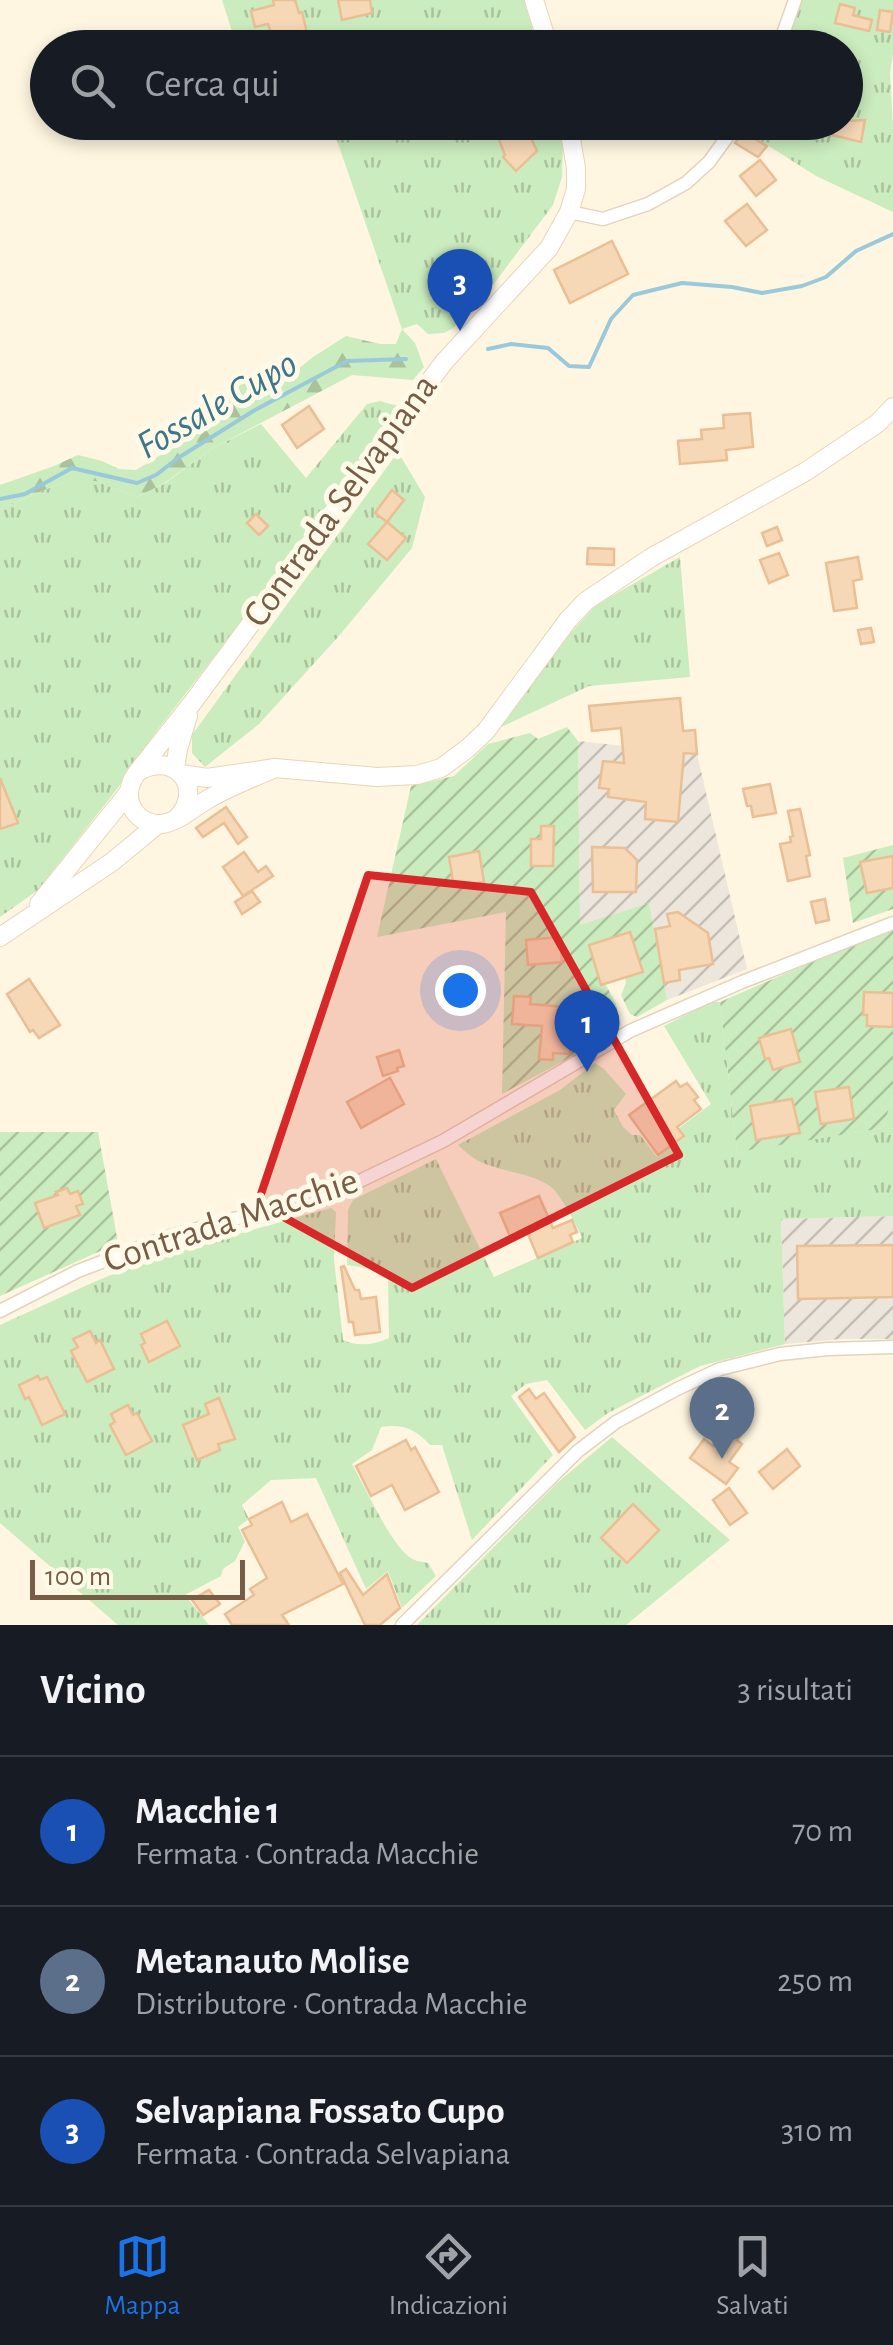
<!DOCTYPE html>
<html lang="it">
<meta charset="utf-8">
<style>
body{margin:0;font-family:"Alegreya Sans",sans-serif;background:#242831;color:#f1f3f6}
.scale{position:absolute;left:30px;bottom:25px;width:215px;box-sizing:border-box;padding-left:10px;border:5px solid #775d45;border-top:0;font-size:28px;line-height:35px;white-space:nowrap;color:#775d45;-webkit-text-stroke:8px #fff9e8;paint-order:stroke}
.you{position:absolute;left:460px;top:990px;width:35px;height:35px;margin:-25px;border:8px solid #fff;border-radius:50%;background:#1a73e8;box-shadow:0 0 0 15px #1a73e833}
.badge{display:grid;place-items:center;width:65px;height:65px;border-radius:50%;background:#1a73e8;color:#fff;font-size:32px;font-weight:700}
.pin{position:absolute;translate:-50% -82px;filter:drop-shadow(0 2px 5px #0008)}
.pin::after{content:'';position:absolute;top:52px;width:35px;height:30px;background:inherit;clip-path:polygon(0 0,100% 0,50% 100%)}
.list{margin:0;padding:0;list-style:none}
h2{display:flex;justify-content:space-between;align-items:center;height:130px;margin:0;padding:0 40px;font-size:42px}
h2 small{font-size:32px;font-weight:400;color:#9ea1a6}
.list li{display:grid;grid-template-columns:65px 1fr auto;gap:30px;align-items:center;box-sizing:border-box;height:150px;padding:0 40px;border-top:2px solid #363941}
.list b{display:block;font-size:38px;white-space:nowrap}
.list p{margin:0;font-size:32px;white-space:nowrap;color:#9ea1a6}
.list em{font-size:32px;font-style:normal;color:#9ea1a6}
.icon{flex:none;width:55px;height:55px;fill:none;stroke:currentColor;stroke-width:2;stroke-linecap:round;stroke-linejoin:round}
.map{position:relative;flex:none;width:893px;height:1625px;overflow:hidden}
.search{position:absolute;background:#171b24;box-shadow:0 5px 15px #0003;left:30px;right:30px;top:30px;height:110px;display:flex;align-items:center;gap:25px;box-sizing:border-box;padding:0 35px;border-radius:55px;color:#9ea1a6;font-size:38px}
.sheet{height:580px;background:#171b24}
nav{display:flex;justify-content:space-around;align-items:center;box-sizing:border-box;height:140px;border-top:2px solid #363941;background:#171b24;font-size:28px;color:#9ea1a6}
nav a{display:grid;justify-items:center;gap:5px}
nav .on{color:#1a73e8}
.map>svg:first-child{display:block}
.industrial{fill:url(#industrial-furrows)}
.grass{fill:url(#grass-tufts)}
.forest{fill:url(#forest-firs)}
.garden{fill:url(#garden-furrows)}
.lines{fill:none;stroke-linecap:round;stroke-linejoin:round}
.stream{stroke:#99c9db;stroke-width:4}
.building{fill:#f6d7b6;stroke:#eabf95;stroke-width:2.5}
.street-casing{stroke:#e3d3bc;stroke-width:15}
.secondary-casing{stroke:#e8d5b9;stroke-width:20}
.street{stroke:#fff;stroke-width:12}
.secondary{stroke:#fff;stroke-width:18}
.marked{fill:#d62828;fill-opacity:0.2;stroke:#d62828;stroke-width:8;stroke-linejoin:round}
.labels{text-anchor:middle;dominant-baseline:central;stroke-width:10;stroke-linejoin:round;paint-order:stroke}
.street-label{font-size:38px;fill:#775d45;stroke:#fff9e8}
.water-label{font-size:40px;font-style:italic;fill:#3d768c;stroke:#fff9e8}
</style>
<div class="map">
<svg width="893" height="1625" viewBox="0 0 893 1625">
<defs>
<pattern id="industrial-furrows" width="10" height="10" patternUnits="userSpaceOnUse" patternTransform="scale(2.5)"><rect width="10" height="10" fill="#ece6dc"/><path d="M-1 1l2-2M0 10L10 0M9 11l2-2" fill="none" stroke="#c4beb4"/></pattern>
<pattern id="grass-tufts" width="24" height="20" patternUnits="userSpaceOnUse" patternTransform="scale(2.5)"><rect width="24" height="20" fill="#cbecbe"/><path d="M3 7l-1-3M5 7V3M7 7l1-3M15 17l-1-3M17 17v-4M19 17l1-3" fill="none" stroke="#aac29c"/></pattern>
<pattern id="forest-firs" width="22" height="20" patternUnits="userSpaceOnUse" patternTransform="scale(2.5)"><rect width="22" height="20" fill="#cbecbe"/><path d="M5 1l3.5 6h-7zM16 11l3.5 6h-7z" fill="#aac29c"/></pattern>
<pattern id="garden-furrows" width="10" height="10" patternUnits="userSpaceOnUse" patternTransform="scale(2.5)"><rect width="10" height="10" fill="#cbecbe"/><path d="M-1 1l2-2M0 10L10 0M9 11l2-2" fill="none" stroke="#aac29c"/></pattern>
</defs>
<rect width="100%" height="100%" fill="#fef6e0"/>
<!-- industrial -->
<g class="industrial">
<polygon points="578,741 697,754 747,969 667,1000 649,903 580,926"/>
<polygon points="893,1216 893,1339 841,1339 785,1344 781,1219"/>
</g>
<!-- grass -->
<g class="grass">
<polygon points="222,0 524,0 538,47 237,47"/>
<polygon points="802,0 893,0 893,53 890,73 893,129 893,212 816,176 753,136 755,123 846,122 846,48 786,47"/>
<polygon points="331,123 559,123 563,140 562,177 553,205 481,301 453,328 444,333 428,334 417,324 402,329"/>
<polygon points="380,401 398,406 250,610 156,732 117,789 38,890 0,917 0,509 66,481 95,481 137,497 164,484 213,448 261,424 306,478 367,404"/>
<polygon points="398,452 425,497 412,548 338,637 259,724 205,767 192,753 192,735"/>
<polygon points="680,557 690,677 589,686 497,729 559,646 596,605"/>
<path d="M711,1002H720L737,1151L883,1128L893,1095V1216L781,1219L785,1344L700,1366L608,1413L585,1430L547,1380L526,1384L511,1396L553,1455L472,1540L442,1445H430C417,1430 403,1423 381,1427L372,1450L352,1464C365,1487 388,1538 406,1554C411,1560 420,1562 428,1563L436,1576L402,1608L388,1571L366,1589L316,1478L271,1480L242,1505L249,1519L238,1527L245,1541L235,1561L223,1569L221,1576L185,1595L209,1625H118L0,1523V1325L94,1282L155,1257L331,1208L336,1212L334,1259L343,1340C358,1347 373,1345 389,1338L388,1272L347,1265L348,1210L353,1200L436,1159L494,1277L582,1238C578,1227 559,1192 550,1186C531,1173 504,1172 483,1163C473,1159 466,1152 458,1145L560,1090L595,1063L604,1069L626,1094L614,1110L623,1127L632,1135H640L657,1157L685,1137L679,1128L711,1104L664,1026Z"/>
<polygon points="612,1437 730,1540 626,1625 417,1625 557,1483"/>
</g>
<!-- forest -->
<polygon class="forest" points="402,329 415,343 424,367 413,380 352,375 213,448 163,484 137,497 95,481 66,481 0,509 0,485 54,466 78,455 102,461 119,469 136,470 187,439 228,400 240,385 266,377 291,375 313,357 346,336 380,344 396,344"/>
<!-- garden -->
<g class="garden">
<polygon points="567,727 578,741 580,925 649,903 667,1000 637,1017 630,1014 621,995 626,983 625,978 605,983 616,1004 620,1027 586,1049 502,1094 506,912 377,937 411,786 454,776 488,744 530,733 538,739"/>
<polygon points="893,845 893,909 853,923 843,858"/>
<polygon points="893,930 893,1095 883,1128 737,1152 720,1002 821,958"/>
<polygon points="0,1132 98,1132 118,1243 0,1296"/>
</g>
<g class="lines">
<!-- stream -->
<g class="stream">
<polyline points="488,349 511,344 548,348 569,366 589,367 611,319 633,295 682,283 732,287 762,293 802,286 826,277 856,251 893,234"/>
<polyline points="0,499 25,494 72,468 137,483 156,475 178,458 255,410 347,361 406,359"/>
</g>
</g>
<!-- building -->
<g class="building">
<polygon points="273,0 295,0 299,13 302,12 307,33 300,35 301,38 298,39 300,45 292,48 276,48 268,24 255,27 251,11 274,5"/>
<polygon points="338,0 370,0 372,13 342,20"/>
<polygon points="840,4 855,8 853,15 872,20 869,31 835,23"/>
<polygon points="880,10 893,12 890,32 877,30"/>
<polygon points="865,120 861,142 803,128 804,122 846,122 846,121"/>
<polygon points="364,122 407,122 407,124 369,138"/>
<polygon points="492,122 524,122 537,151 516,171 503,157 505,155"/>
<polygon points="743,132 767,146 758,157 735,143"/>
<polygon points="760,160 776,180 756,196 740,176"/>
<polygon points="747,204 767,230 746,246 725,221"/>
<polygon points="612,241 628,274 570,303 554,270"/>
<polygon points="309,406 324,429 297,448 282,425"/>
<polygon points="750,413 753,447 726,450 727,460 680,464 678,441 702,439 701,430 724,428 723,415"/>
<polygon points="392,490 404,500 387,522 375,513"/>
<polygon points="256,514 268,526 259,535 247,523"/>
<polygon points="387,522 406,538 387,560 368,544"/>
<polygon points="777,527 782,540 767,546 762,533"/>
<polygon points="588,548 614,549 614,565 587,564"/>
<polygon points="779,553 788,575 769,583 760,560"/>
<polygon points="858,557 862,579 853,581 857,608 834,611 826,563"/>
<polygon points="871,628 874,642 861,644 858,630"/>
<polygon points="680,698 683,731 695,730 697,754 684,753 678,822 645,819 646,802 608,797 609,789 599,788 603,761 624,763 621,728 592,731 589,706"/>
<polygon points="0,778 18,823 0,829"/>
<polygon points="770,784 776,813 753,817 751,806 747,806 743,789"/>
<polygon points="226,807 247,837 238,844 224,823 203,837 196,828"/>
<polygon points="800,809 810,855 806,856 810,876 788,881 780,844 791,842 790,837 793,836 788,811"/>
<polygon points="541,826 554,826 553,866 531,866 531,839 541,839"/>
<polygon points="592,847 625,848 637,860 636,892 593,892"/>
<polygon points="479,851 484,882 454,887 449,857"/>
<polygon points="244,852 258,872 266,866 273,876 243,896 223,867"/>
<polygon points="893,856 893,888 867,893 860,862"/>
<polygon points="252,891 260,902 242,914 235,902"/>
<polygon points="825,899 829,920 816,923 811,902"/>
<polygon points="678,912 708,933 713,964 679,970 680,980 664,983 655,929 670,926 667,914"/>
<polygon points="630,932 643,972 601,985 589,945"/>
<polygon points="560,937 562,962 528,965 526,940"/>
<polygon points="29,979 60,1025 39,1038 33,1030 30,1032 7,994"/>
<polygon points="864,992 893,993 893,1027 867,1026 867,1015 863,1015"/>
<polygon points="514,996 531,997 530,1004 565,1007 564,1028 572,1029 570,1054 553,1053 553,1060 539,1059 542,1026 512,1024"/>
<polygon points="791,1029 800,1062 773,1070 769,1058 765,1059 759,1038"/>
<polygon points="399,1050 404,1066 397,1068 398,1071 383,1076 377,1057"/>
<polygon points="390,1078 404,1104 361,1128 347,1102"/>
<polygon points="676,1081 680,1087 687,1083 698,1097 694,1100 701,1109 677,1127 684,1136 658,1155 629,1115"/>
<polygon points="849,1087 854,1119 821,1124 815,1092"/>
<polygon points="792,1099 800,1133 756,1140 750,1106"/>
<polygon points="67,1188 70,1194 78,1191 83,1204 76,1206 80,1215 44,1228 35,1203 58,1195 56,1192"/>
<polygon points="539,1196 553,1228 572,1220 577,1232 570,1235 573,1242 538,1258 526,1229 510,1236 500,1213"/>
<polygon points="893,1245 893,1297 798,1299 797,1246"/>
<polygon points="344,1266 355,1290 359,1290 361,1299 376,1297 380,1332 355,1335 353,1322 349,1322 341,1267"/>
<polygon points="167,1321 180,1346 149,1362 141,1345 145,1343 141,1334"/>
<polygon points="90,1331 96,1343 100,1340 114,1369 87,1382 71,1351 78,1347 73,1339"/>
<polygon points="38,1376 40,1380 47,1377 65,1414 42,1425 29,1397 25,1399 19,1385"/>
<polygon points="529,1389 536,1399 544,1393 575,1437 559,1452 519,1397"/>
<polygon points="219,1398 235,1439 218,1444 220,1450 197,1460 183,1425 209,1414 205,1404"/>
<polygon points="128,1405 133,1415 137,1413 152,1441 126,1455 110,1425 115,1422 111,1414"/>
<polygon points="736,1415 749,1425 737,1440 742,1444 729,1462 738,1468 726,1484 690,1458 704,1439 713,1446"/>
<polygon points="406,1440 411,1450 415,1447 439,1492 405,1510 392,1485 371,1496 356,1466"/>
<polygon points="787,1449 800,1466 773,1489 759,1472"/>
<polygon points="729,1488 747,1513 730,1525 713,1500"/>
<polygon points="282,1502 291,1522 307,1514 343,1584 282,1615 289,1625 232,1625 225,1614 254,1595 250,1589 267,1578 242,1530 252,1525 249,1519"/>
<polygon points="633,1504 659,1530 627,1563 601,1538"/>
<polygon points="346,1569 363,1595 387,1574 400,1608 380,1625 365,1625 340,1573"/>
<polygon points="209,1590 220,1604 203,1615 192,1600"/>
</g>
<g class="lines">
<!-- street casing -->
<g class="street-casing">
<g id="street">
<polyline points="778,48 795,0"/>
<polyline points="569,212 603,219 648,204 686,183 709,162 738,122"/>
<polyline points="0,1311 78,1271 167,1237 341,1190 443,1141 630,1031 742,982 893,923"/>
<polyline points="402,1625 578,1451 616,1422 677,1389 720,1369 780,1354 828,1349 893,1347"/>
</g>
</g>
<!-- secondary casing -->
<g class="secondary-casing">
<g id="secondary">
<polyline points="534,0 549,48"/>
<path d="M275,768C253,778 231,786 210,798C195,806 179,822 161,824C151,825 140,820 134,811C126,799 128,786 136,774L193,702L444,362L549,248L569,212L576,189V168L568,122"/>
<polyline points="175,769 178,749 188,716"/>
<path d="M141,770C176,752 204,788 178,817"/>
<polyline points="181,774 207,778 275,768 377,777 417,775 441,768 468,748 486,731 568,620 586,601 652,557 805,472 878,423 893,407"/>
<polyline points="39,904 129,792"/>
<polyline points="0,937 112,862 158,824"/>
</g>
</g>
<!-- street -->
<use href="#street" class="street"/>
<!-- secondary -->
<use href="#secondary" class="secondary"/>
</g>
<!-- marked area -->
<path class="marked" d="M368,875L531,892L679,1155L412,1288L258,1203Z"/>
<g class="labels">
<!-- street labels -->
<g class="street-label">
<text transform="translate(341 501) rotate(-54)">Contrada Selvapiana</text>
<text transform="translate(231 1221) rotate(-18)">Contrada Macchie</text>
</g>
<!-- water labels -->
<g class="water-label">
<text transform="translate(217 405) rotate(-30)">Fossale Cupo</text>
</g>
</g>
</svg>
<div class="scale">100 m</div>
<div class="you"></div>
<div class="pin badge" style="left:587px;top:1072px;background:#1a4fb4">1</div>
<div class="pin badge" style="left:722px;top:1459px;background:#5c6f8a">2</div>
<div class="pin badge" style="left:460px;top:331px;background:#1a4fb4">3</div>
<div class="search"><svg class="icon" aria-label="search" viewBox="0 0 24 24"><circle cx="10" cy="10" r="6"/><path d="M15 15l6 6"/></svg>Cerca qui</div>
</div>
<section class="sheet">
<h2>Vicino<small>3 risultati</small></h2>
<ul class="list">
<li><span class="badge" style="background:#1a4fb4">1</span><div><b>Macchie 1</b><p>Fermata · Contrada Macchie</p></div><em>70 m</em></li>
<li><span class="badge" style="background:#5c6f8a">2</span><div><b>Metanauto Molise</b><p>Distributore · Contrada Macchie</p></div><em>250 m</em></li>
<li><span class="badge" style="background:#1a4fb4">3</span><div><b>Selvapiana Fossato Cupo</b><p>Fermata · Contrada Selvapiana</p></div><em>310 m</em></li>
</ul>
</section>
<nav>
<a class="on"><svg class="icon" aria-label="map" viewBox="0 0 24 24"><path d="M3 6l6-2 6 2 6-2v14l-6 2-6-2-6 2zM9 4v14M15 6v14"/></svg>Mappa</a>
<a><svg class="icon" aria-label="directions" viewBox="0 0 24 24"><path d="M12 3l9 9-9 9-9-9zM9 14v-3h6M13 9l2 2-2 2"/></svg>Indicazioni</a>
<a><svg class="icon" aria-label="saved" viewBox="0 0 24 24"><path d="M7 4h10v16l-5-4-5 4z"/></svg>Salvati</a>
</nav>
